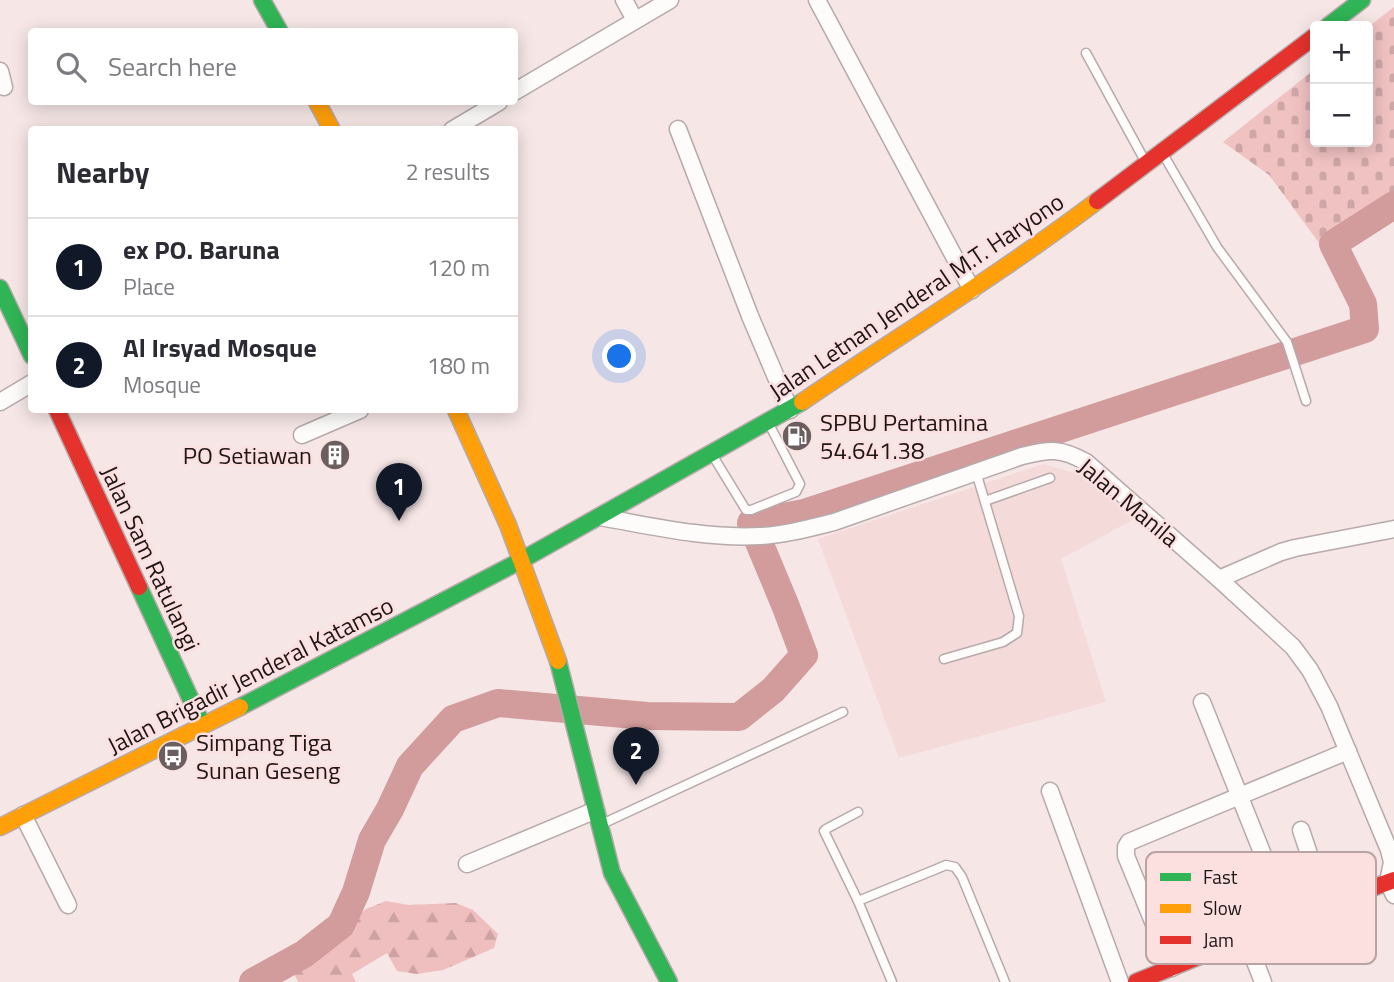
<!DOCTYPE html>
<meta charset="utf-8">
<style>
body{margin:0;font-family:"Titillium Web",sans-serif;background:#f2f2f3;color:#2b2b33}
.controls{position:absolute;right:21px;top:21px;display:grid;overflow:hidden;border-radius:7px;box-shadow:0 4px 18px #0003}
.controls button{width:63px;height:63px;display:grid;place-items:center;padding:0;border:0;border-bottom:2px solid #e1e1e2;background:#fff;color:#2b2b33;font:35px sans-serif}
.you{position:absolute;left:620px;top:357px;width:24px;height:24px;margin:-18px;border:5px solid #fff;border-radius:50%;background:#1a73e8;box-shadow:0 0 0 10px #1a73e833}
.badge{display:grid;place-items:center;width:46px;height:46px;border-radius:50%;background:#111827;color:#fff;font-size:23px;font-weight:700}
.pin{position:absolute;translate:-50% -58px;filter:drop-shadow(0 2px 4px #0008)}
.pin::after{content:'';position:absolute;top:37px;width:24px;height:21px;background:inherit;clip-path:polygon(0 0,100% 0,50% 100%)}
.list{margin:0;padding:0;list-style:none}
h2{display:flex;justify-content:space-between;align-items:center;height:91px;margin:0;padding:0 28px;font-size:30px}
h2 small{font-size:23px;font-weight:400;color:#7c7c81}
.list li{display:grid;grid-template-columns:46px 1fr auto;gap:21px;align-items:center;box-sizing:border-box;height:98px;padding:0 28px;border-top:2px solid #e1e1e2}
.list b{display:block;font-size:26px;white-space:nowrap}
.list p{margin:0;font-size:23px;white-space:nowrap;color:#7c7c81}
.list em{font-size:23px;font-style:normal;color:#7c7c81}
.icon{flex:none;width:38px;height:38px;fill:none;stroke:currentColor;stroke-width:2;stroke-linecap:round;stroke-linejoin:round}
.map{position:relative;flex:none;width:1394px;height:982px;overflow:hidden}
.search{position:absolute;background:#fff;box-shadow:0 4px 18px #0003;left:28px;top:28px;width:490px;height:77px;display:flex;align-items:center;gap:18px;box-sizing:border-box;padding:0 24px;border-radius:7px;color:#7c7c81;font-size:26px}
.panel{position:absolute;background:#fff;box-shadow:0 4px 18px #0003;left:28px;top:126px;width:490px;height:287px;border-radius:7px}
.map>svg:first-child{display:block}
.built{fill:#f5dada}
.forest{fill:url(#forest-firs)}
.cemetery{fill:url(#cemetery-stones)}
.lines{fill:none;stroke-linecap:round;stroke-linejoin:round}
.river{stroke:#d29b9c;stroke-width:28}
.lane-casing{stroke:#b6aaaa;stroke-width:11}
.street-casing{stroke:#b6aaaa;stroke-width:19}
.fast-casing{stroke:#b6aaaa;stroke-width:19}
.slow-casing{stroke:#b6aaaa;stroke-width:19}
.jam-casing{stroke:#b6aaaa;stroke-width:19}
.lane{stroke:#fefbfb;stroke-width:8}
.street{stroke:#fefbfb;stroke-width:16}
.fast{stroke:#30b455;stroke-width:16}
.slow{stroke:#ff9f0a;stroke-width:16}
.jam{stroke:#e5322d;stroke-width:16}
.labels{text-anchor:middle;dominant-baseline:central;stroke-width:5;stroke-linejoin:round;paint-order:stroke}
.street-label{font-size:24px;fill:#1e1515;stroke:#fce0e0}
.poi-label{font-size:24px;fill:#1e1515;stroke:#fce0e0;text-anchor:start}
.key{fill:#fce0e0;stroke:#b9a3a3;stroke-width:2}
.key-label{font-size:19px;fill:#1e1515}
</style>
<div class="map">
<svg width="1394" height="982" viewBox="0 0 1394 982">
<defs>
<pattern id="forest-firs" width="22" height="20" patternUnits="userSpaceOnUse" patternTransform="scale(1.75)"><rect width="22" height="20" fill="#efbebf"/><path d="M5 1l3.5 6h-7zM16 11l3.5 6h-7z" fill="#cca2a3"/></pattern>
<pattern id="cemetery-stones" width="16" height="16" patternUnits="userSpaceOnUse" patternTransform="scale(1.75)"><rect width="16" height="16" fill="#f1c2c2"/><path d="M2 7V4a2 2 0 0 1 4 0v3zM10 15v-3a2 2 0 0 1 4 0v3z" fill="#cea6a6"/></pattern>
</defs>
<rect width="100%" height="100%" fill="#f6e6e6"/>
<!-- built -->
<polygon class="built" points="1043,464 1086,476 1134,519 1061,559 1106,702 899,758 818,539"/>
<!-- forest -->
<polygon class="forest" points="386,901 408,905 456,903 473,910 498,934 494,948 443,970 417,974 397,971 387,953 352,974 356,982 298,982 292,969 366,909"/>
<!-- cemetery -->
<polygon class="cemetery" points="1394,7 1394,219 1328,255 1269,175 1223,142 1315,69 1315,142 1368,142 1368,27"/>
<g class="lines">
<!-- river -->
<polyline class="river" points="253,982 304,954 341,925 356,892 372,840 390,809 410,766 453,719 498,703 647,716 739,717 773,690 804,655 786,607 751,523 804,513 1365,329 1363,304 1333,244 1394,205"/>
<!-- lane casing -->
<g class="lane-casing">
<g id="lane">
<polyline points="1086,53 1145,161"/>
<polyline points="1163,154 1217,247 1287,342 1306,401"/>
<polyline points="713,456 746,510 751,510 796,492 800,484 769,424"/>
<polyline points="985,501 1050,478"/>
<polyline points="944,659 1003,642 1017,633 1019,616 976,472"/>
<polyline points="858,812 826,829 824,831 858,901 892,982"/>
<polyline points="602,824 843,712"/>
<polyline points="858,901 939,868 946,865 955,867 962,877 1005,982"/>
</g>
</g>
<!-- street casing -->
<g class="street-casing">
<g id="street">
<polyline points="624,0 635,20"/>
<polyline points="817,0 972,290"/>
<polyline points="0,71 4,87"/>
<polyline points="514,92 670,0"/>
<polyline points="678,129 750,316 790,410"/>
<polyline points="452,130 499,102"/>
<polyline points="0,402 32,383"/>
<polyline points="302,435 360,410"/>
<path d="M600,517C652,526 706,539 760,536C784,535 810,528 834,522L1022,456C1050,449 1061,448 1086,462L1219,579L1293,647L1310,670L1329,706L1389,850L1392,862L1388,882L1394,895"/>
<polyline points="1219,579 1281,552 1295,548 1394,529"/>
<polyline points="1202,702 1289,920"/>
<polyline points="1050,791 1120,982"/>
<polyline points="23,815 68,905"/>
<polyline points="1301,830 1326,905"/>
<polyline points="1216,862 1263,982"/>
<polyline points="467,864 596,810"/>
<polyline points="1172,968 1126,856 1126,847 1129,842 1348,751"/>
</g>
</g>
<!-- fast casing -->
<g class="fast-casing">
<g id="fast">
<polyline points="262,0 280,32"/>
<polyline points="1328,26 1362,0"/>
<polyline points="0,288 32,356"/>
<polyline points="139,587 203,726"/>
<polyline points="558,661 612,873 669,982"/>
<polyline points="240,707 520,561 802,402"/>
</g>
</g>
<!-- slow casing -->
<g class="slow-casing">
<g id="slow">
<polyline points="317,102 332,130"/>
<path d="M802,402C900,335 1002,273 1097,201"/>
<polyline points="456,410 508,525 558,661"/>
<polyline points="0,827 240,707"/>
</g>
</g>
<!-- jam casing -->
<g class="jam-casing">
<g id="jam">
<polyline points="1097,201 1315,36"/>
<polyline points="57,410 139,587"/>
<polyline points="1136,982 1326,905 1394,880"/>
</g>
</g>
<!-- lane -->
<use href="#lane" class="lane"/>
<!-- street -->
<use href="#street" class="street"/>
<!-- fast -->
<use href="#fast" class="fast"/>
<!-- slow -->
<use href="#slow" class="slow"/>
<!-- jam -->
<use href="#jam" class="jam"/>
</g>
<!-- icons -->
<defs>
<g id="fuel-disc" transform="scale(1.575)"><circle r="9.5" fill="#6a5e5e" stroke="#fce0e0"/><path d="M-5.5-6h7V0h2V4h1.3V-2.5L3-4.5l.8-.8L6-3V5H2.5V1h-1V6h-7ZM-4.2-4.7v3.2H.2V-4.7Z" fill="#fff"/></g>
<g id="building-disc" transform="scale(1.575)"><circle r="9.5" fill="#6a5e5e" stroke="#fce0e0"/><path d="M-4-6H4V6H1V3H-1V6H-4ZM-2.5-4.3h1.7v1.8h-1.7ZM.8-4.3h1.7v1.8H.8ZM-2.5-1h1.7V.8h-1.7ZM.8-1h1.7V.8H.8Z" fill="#fff"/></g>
<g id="bus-disc" transform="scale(1.575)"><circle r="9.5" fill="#6a5e5e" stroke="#fce0e0"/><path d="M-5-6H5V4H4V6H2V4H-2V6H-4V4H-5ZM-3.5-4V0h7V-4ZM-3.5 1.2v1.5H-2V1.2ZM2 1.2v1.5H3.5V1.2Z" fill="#fff"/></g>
</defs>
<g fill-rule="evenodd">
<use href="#fuel-disc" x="797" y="436"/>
<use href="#building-disc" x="335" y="455"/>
<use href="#bus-disc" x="173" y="756"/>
</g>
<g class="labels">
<!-- street labels -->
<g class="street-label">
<text transform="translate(916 296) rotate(-34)">Jalan Letnan Jenderal M.T. Haryono</text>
<text transform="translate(1129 502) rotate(40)">Jalan Manila</text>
<text transform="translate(151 558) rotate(65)">Jalan Sam Ratulangi</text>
<text transform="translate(250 675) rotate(-27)">Jalan Brigadir Jenderal Katamso</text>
</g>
<!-- poi labels -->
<g class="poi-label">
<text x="820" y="422">SPBU Pertamina<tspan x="820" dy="28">54.641.38</tspan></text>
<text x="312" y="455" text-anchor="end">PO Setiawan</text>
<text x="196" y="742">Simpang Tiga<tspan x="196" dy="28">Sunan Geseng</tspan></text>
</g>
</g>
<!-- legend -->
<rect x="1146" y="852" width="230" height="112" rx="10" class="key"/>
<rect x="1160" y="873" width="31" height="8" fill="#30b455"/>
<rect x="1160" y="904" width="31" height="9" fill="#ff9f0a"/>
<rect x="1160" y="936" width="31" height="8" fill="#e5322d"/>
<g class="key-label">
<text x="1203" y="884">Fast</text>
<text x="1203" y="915">Slow</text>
<text x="1203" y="947">Jam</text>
</g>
</svg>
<div class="controls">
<button>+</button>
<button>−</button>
</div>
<div class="you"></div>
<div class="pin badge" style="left:399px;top:521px">1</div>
<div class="pin badge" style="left:636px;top:785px">2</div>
<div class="search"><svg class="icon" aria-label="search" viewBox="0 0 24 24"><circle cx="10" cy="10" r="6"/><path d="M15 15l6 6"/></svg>Search here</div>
<section class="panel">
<h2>Nearby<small>2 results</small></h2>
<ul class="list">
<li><span class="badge">1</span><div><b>ex PO. Baruna</b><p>Place</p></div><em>120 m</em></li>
<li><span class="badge">2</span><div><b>Al Irsyad Mosque</b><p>Mosque</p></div><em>180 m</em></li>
</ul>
</section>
</div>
